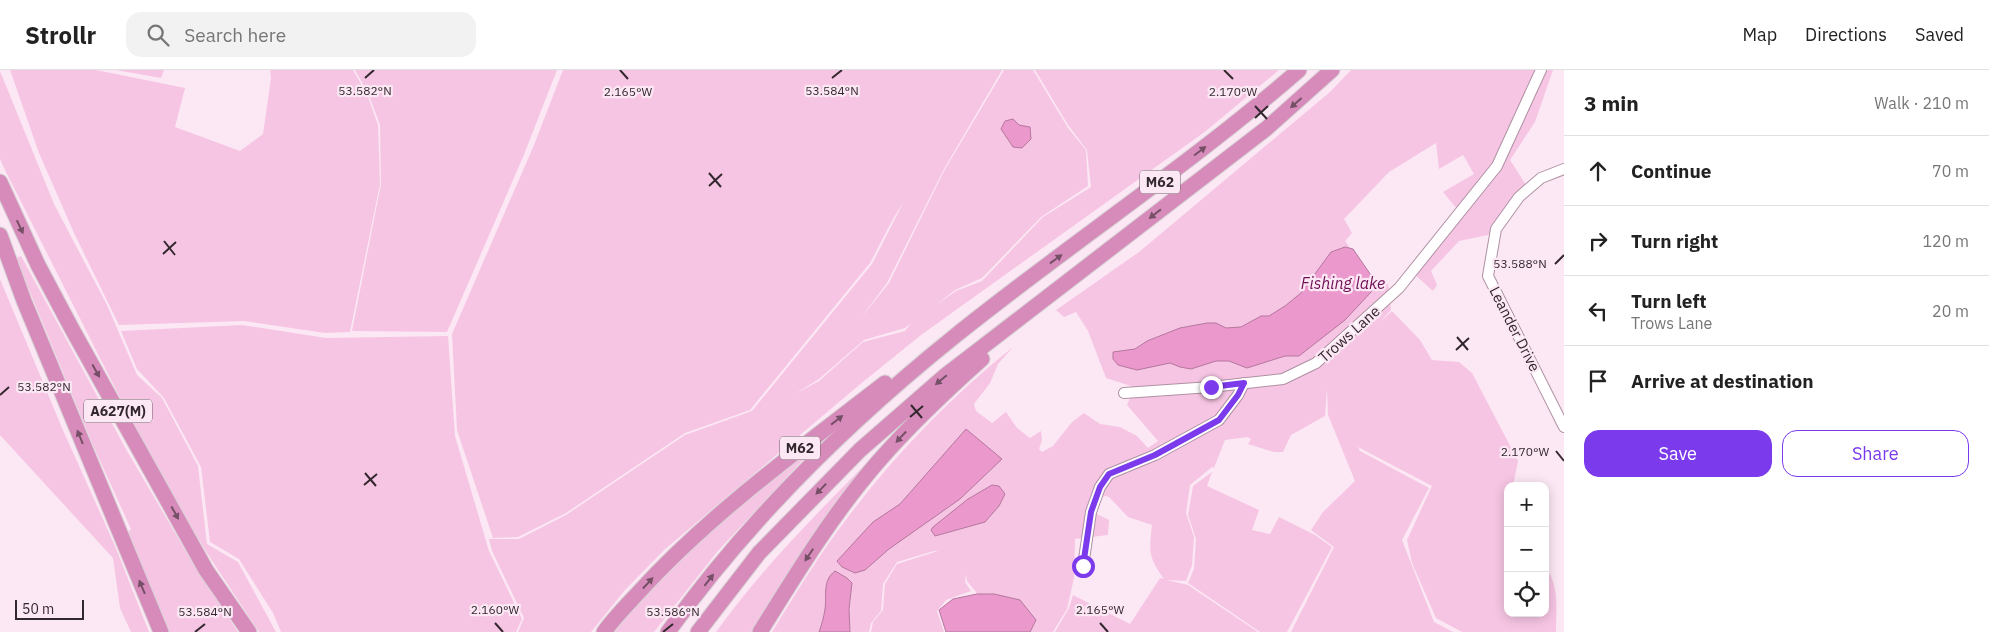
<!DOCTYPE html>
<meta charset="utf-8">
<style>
body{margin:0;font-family:"IBM Plex Sans",sans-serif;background:#f2f2f2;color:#222}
.controls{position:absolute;right:15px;bottom:15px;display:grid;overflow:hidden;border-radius:10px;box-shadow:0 2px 12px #0003}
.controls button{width:45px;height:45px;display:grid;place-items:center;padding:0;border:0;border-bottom:1px solid #e0e0e0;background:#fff;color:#222;font:25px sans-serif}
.scale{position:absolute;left:15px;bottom:12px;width:69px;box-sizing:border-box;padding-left:5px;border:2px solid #33272e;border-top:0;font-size:14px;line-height:18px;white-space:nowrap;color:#33272e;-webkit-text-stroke:4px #fce8f4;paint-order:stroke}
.stop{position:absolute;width:15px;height:15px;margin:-11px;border:4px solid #7c3aed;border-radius:50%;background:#fff}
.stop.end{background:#7c3aed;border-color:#fff;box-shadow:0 1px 5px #0008}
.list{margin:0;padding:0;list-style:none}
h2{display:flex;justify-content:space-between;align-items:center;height:65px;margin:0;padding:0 20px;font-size:21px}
h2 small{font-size:16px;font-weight:400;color:#767676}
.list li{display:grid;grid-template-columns:32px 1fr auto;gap:15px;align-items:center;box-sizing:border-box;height:70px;padding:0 20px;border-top:1px solid #e0e0e0}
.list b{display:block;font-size:19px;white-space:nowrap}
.list p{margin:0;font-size:16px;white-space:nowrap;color:#767676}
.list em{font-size:16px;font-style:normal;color:#767676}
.actions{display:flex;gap:10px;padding:15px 20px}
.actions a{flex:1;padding:11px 0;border:1px solid #7c3aed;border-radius:15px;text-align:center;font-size:18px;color:#7c3aed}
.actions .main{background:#7c3aed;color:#fff}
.icon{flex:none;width:28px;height:28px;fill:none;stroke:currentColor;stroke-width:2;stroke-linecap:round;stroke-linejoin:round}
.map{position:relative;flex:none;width:1564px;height:562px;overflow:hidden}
header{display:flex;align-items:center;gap:30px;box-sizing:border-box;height:70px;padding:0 25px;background:#fff;border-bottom:1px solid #e0e0e0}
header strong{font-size:24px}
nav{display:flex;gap:28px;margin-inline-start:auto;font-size:18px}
.search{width:350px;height:45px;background:#f2f2f2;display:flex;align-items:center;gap:12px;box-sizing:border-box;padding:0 18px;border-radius:15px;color:#767676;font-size:19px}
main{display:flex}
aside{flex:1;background:#fff}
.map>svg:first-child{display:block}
.green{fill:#f6c5e3;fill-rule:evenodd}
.water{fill:#eb99cd;stroke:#b4779d}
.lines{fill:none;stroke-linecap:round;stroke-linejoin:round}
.minor-casing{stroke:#af91a3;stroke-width:12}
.highway-casing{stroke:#d6d4d5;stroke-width:17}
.minor{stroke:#fff;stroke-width:10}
.highway{stroke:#d78bbb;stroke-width:15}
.oneway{fill:#754f66}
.route{stroke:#7c3aed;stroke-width:6}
.ticks{fill:none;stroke:#33272e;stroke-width:2}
.labels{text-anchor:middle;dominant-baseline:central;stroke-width:4.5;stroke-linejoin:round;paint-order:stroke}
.shield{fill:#fce8f4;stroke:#6f6169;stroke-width:1}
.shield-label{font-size:14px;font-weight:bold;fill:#33272e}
.street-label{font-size:15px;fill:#33272e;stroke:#fce8f4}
.water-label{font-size:16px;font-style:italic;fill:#6f0f56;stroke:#fce8f4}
.ticks-label{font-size:12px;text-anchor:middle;fill:#33272e;stroke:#fce8f4;stroke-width:4.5;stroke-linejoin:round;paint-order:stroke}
</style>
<header>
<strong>Strollr</strong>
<div class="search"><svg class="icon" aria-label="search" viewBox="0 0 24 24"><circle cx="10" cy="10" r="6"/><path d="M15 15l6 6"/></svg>Search here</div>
<nav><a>Map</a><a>Directions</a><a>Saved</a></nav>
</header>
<main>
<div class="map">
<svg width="1564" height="562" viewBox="0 0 1564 562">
<rect width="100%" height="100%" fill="#fce8f4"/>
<!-- green -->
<g class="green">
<polygon points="10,0 96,0 185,18 175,57 240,81 263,64 271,8 270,0 353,0 367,24 378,55 380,114 350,262 325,263 244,251 119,255 74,163 39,83"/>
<polygon points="116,0 164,0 161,8"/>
<polygon points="355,0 557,0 523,87 447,262 352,261 381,114 380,55 368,23"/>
<path d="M563,0H1002L944,99L887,213L860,249L889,213L944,101L1004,0H1033L1068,58L1086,80L1088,116L1041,147L982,208L955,220L936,235L956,221L982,211L1043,147L1091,117L1087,80L1068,55L1035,0H1279L1206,61L921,265L858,316L664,480L625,520L591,562H518L524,548L492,481L489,469H519L566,445L685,365L752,341L872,194L904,131L893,149L870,193L750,340L685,363L566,443L518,467L493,468L457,360L452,264L534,75ZM911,253L905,261L863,272L819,311L795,324L819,309L864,270L905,258Z"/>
<path d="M1351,0H1553L1535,52L1510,90L1526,115L1488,165L1459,171L1431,201L1437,215L1433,221L1413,203L1457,139L1443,122L1474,104L1463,85L1439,99L1436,73L1389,102L1344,149L1352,163L1345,171L1378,215L1388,214L1391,240L1380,252L1392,241L1420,270L1432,290L1459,292L1472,303L1518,391L1513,416H1508V440L1505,450L1508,453V543H1545V497C1560,515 1556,540 1556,562H1462L1436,548L1412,493L1407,470L1432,416L1358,377L1360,381L1429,418L1402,470L1434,552L1453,562H1291L1334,477L1311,460L1323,442L1355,411L1328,345L1327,319L1325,346L1291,365L1283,382H1274L1248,374L1251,369L1248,367L1225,370L1214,398L1212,397L1190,415L1186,443L1194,467L1192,495L1186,511L1167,510L1188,515L1258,562H1055L1069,538L1073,525L1130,554L1160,508L1164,509C1148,486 1149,482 1152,455L1128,447L1109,427L1105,426L1092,431L1089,440L1109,450L1108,465L1075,469L1074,508L1067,539L1053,562H989L976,522L967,511L966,504L965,512L971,521L946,530L937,541L944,562H871L873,552L883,540L885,514L897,494L938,481H934L897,492L883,514L881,541L871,553L869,562H772C796,523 820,483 848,447C895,384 951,327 1013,277L998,294L990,313L974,334L976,341L992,353L1006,342L1017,358L1030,368L1041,361L1042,370L1039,379L1042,382L1053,376L1072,352L1084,343L1100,354L1120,357L1137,366L1148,378L1158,371L1127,335L1134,317L1106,308L1088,261L1076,242L1064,247L1056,240L1139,182L1330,22Z"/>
<polygon points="0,1 54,134 107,235 137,305 162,328 198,396 207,474 238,492 276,562 259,562 207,483 155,397 6,102 0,89"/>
<polygon points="21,186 127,381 191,490 238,562 169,562 126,464 131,459 92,373 16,188"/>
<polygon points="0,209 62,358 115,476 149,562 131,562 120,538 113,488 0,365"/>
<polygon points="242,255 326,268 448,266 455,366 489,481 522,549 516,562 281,562 273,543 239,489 210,472 201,397 164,328 137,299 121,261"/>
<polygon points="825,366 717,482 654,562 611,562 674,493 746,430"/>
<path d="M893,367L846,420L806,474L751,562H716C767,491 831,429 893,367Z"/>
<polygon points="1212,402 1207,416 1259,440 1252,460 1270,464 1279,447 1315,465 1332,477 1287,562 1260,562 1188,513 1194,499 1196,469 1188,445 1193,416"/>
</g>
<!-- water -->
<g class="water">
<polygon points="1013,49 1019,55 1030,57 1031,69 1022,78 1013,77 1001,59 1005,51"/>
<polygon points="1345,177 1353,179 1375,211 1372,221 1345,250 1299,286 1285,286 1247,298 1229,291 1216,291 1191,299 1180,297 1170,293 1137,300 1118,295 1113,289 1113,282 1135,279 1147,271 1180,258 1207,253 1216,253 1226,258 1241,257 1261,246 1269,246 1285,236 1301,223 1331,182"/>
<polygon points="966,359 1002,389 960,429 889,479 865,500 855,503 842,497 837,491 873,452 900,434"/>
<polygon points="992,415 999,416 1005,424 999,436 985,452 935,466 931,460 933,457 968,429"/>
<path d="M835,501L847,508L852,513L849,539L850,562H819C822,554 824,546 825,539C827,525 822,511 835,501Z"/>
<polygon points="977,524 994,524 1020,530 1036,550 1030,562 946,562 939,540 953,529"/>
</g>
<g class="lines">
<!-- minor casing -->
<g class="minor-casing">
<g id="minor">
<polyline points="1564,99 1541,108 1519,127 1496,159 1488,206 1564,357"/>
<polyline points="1124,323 1211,317 1283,309 1316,293 1399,218 1497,96 1541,0"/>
<polyline points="1083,496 1091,442 1100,417 1109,404 1155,385 1219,350 1238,325 1244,313"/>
</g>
</g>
<!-- highway casing -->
<g class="highway-casing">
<g id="highway">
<polyline points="0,112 38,195 72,259 206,500 249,562"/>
<polyline points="0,165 24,231 161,562"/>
<path d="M604,562C614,548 627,535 639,522C711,443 800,379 885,313"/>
<path d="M668,562C748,450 848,352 955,266C1068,175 1190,95 1299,0"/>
<polyline points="698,562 759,483 860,380 946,305 1267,58 1332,0"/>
<path d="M760,562C796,504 832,445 877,393C909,356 945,322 982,289"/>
</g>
</g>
<!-- minor -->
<use href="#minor" class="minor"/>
<!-- highway -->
<use href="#highway" class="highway"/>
</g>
<!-- one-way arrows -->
<defs><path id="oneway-solid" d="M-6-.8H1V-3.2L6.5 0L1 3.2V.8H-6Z" transform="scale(1.25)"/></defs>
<g class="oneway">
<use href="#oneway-solid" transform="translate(1296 33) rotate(139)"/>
<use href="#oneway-solid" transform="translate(1200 81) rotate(-37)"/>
<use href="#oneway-solid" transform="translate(1155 144) rotate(142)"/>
<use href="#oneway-solid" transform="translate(20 157) rotate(65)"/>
<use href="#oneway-solid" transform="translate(1056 189) rotate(-36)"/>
<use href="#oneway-solid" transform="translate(96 301) rotate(61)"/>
<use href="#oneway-solid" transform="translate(941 310) rotate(140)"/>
<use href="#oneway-solid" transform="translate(837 350) rotate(-38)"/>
<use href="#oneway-solid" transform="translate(80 367) rotate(-112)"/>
<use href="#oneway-solid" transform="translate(901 367) rotate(133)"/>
<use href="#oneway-solid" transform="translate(821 419) rotate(134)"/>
<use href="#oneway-solid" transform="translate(175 443) rotate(61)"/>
<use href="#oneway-solid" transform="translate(809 485) rotate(124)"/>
<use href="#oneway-solid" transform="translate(709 510) rotate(-52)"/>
<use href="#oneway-solid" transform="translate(648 513) rotate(-47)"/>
<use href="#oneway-solid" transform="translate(142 517) rotate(-113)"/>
</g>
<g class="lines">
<!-- route -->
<polyline class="route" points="1083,496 1091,442 1100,417 1109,404 1155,385 1219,350 1238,325 1244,313 1211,317"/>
</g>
<!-- ticks -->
<path class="ticks" d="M620,0L628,9M1224,0L1233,9M365,8L374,0M832,8L842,0M1255,36L1267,49M1255,48L1268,36M709,103L721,117M709,116L722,104M164,171L175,185M163,184L176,172M1555,194L1564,185M1457,267L1468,280M1456,280L1469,268M0,325L9,317M911,335L922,348M910,347L923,336M1556,381L1564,391M365,403L376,416M364,415L377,404M495,553L503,562M1100,553L1108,562M195,562L205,554M663,562L673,554"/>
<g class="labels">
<!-- shield labels -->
<g class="shield">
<rect x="1140" y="100.5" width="40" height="23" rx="4"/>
<rect x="84" y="329.5" width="68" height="23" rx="4"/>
<rect x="780" y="366.5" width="40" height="23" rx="4"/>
</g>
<g class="shield-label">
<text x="1160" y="112">M62</text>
<text x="118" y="341">A627(M)</text>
<text x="800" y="378">M62</text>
</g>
<!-- street labels -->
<g class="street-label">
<text transform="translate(1515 259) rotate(63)">Leander Drive</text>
<text transform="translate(1349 264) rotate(-42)">Trows Lane</text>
</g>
<!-- water labels -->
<g class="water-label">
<text x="1343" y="213">Fishing lake</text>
</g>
</g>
<g class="ticks-label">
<text x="365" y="25">53.582°N</text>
<text x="832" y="25">53.584°N</text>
<text x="628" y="26">2.165°W</text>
<text x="1233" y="26">2.170°W</text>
<text x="1520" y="198">53.588°N</text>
<text x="44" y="321">53.582°N</text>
<text x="1525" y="386">2.170°W</text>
<text x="495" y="544">2.160°W</text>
<text x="1100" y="544">2.165°W</text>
<text x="205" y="546">53.584°N</text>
<text x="673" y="546">53.586°N</text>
</g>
</svg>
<div class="controls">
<button>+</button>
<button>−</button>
<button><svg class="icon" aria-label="locate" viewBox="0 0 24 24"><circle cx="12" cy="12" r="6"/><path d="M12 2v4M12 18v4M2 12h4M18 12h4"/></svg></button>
</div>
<div class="scale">50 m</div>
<div class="stop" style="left:1083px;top:496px"></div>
<div class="stop end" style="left:1211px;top:317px"></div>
</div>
<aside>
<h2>3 min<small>Walk · 210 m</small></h2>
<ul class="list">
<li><svg class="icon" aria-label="ahead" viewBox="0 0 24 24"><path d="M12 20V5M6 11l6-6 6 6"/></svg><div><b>Continue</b></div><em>70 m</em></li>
<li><svg class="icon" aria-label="right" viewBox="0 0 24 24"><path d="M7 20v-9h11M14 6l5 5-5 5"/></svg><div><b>Turn right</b></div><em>120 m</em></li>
<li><svg class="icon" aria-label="left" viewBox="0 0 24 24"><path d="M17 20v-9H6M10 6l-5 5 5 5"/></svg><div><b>Turn left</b><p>Trows Lane</p></div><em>20 m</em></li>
<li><svg class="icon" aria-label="arrive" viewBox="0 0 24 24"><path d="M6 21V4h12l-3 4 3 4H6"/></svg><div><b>Arrive at destination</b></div></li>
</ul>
<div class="actions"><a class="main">Save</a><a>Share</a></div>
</aside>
</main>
